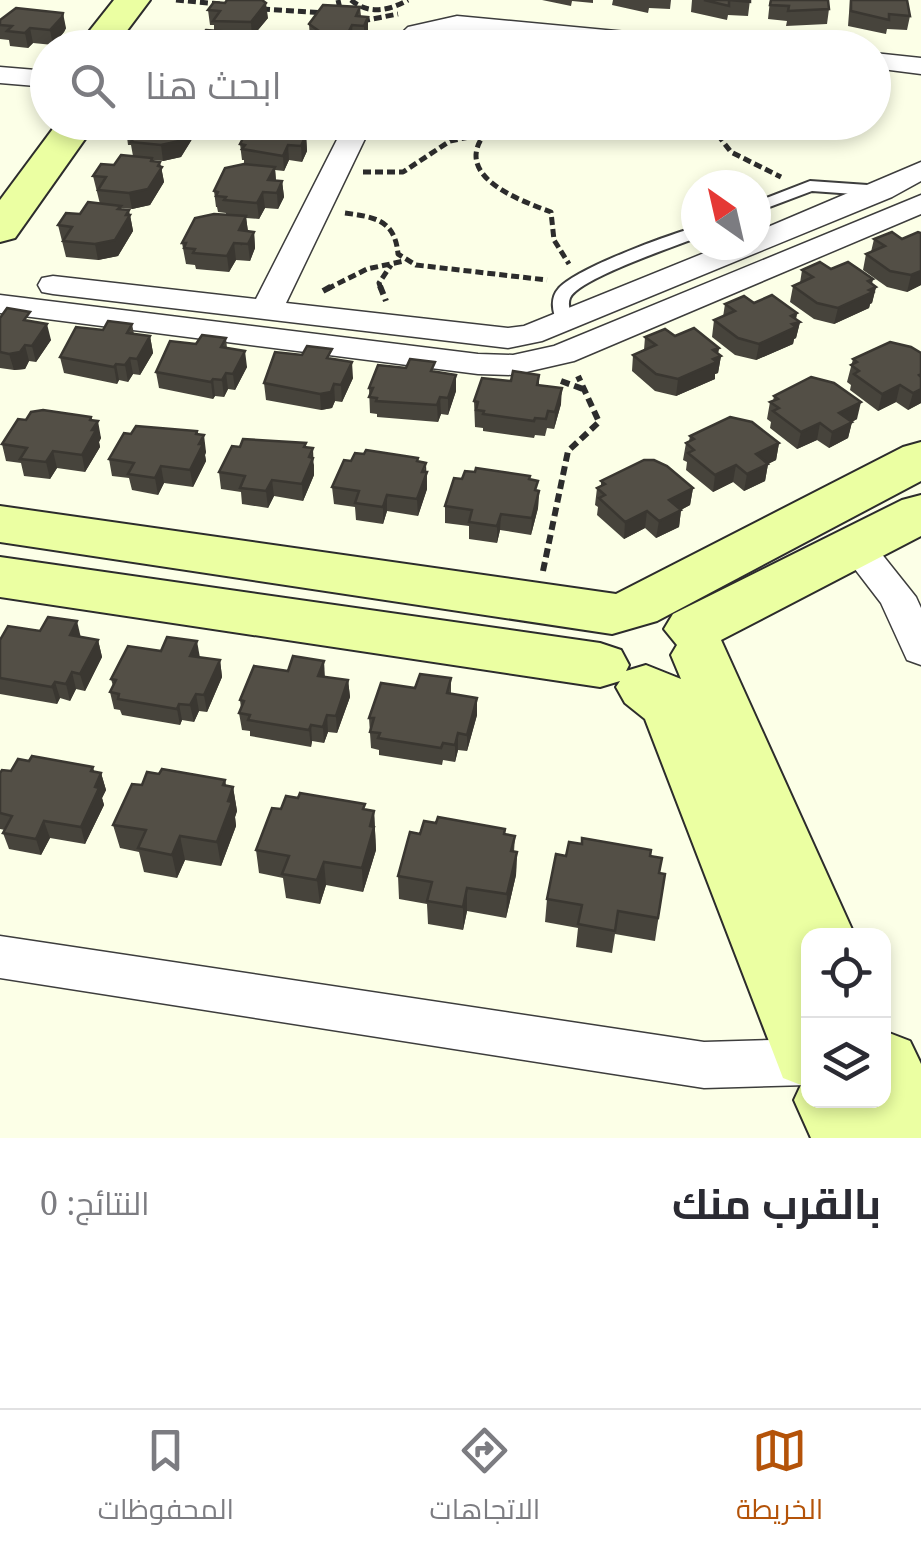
<!DOCTYPE html>
<html lang="ar">
<meta charset="utf-8">
<style>
body{margin:0;font-family:"Noto Serif",Cairo,serif;background:#f7f7f7;color:#2b2b33;direction:rtl}
.controls{position:absolute;right:30px;bottom:30px;display:grid;overflow:hidden;border-radius:20px;box-shadow:0 5px 15px #0003}
.controls button{width:90px;height:90px;display:grid;place-items:center;padding:0;border:0;border-bottom:2px solid #e1e1e2;background:#fff;color:#2b2b33;font:50px sans-serif}
.compass{position:absolute;left:681px;top:170px;width:90px;height:90px;border-radius:50%;background:#fff;box-shadow:0 5px 15px #0003;rotate:326deg}
.list{margin:0;padding:0;list-style:none}
h2{display:flex;justify-content:space-between;align-items:center;height:130px;margin:0;padding:0 40px;font-size:42px}
h2 small{font-size:32px;font-weight:400;color:#7c7c81}
.icon{flex:none;width:55px;height:55px;fill:none;stroke:currentColor;stroke-width:2;stroke-linecap:round;stroke-linejoin:round}
.map{position:relative;flex:none;width:921px;height:1138px;overflow:hidden;direction:ltr}
.search{position:absolute;background:#fff;box-shadow:0 5px 15px #0003;left:30px;right:30px;top:30px;height:110px;display:flex;align-items:center;gap:25px;box-sizing:border-box;padding:0 35px;border-radius:55px;color:#7c7c81;font-size:38px}
.sheet{height:270px;background:#fff}
nav{display:flex;justify-content:space-around;align-items:center;box-sizing:border-box;height:140px;border-top:2px solid #e1e1e2;background:#fff;font-size:28px;color:#7c7c81}
nav a{display:grid;justify-items:center;gap:5px}
nav .on{color:#b45309}
.map>svg:first-child{display:block}
.lines{fill:none;stroke-linecap:round;stroke-linejoin:round}
.lane-casing{stroke:#3d3d3d;stroke-width:4}
.street-casing{stroke:#3d3d3d;stroke-width:3}
.secondary-casing{stroke:#2c2c2c;stroke-width:4}
.path-far1{stroke:#2c2c2c;stroke-width:5;stroke-dasharray:8 4;stroke-linecap:butt}
.path{stroke:#2c2c2c;stroke-width:6;stroke-dasharray:9 5;stroke-linecap:butt}
.lane{fill:#fff;fill-rule:evenodd}
.street{fill:#fff;fill-rule:evenodd}
.secondary{fill:#ebffa2;fill-rule:evenodd}
.wall{fill:#47443c}
.shaded-wall{fill:#3a3731}
.building{fill:#534f46;stroke:#3a3731;stroke-width:2.5}
</style>
<div class="map">
<svg width="921" height="1138" viewBox="0 0 921 1138">
<rect width="100%" height="100%" fill="#fcffe7"/>
<g class="lines">
<!-- lane casing -->
<g class="lane-casing">
<g id="lane">
<polygon points="810,181 882,186 890,191 882,196 812,191 756,212 756,202"/>
<path d="M696,227V238C673,247 578,279 570,298C567,305 571,314 572,321L570,325H558C553,313 549,299 559,288C579,267 666,236 696,227Z"/>
</g>
</g>
<!-- street casing -->
<g class="street-casing">
<g id="street">
<polygon points="457,16 722,41 734,48 638,48 457,30 432,34 412,48 386,48 408,27"/>
<polygon points="874,53 921,58 921,74 874,68"/>
<polygon points="0,67 48,71 48,87 0,83"/>
<polygon points="346,122 373,122 286,303 508,328 524,326 724,245 756,245 756,232 921,162 921,181 892,197 542,341 508,348 53,294 42,292 38,285 42,278 53,276 256,299"/>
<polygon points="921,195 921,214 574,361 513,375 478,374 0,313 0,295 478,354 513,355 554,346"/>
<polygon points="856,534 869,538 916,597 921,608 921,665 907,660 881,603 838,547 843,538"/>
<polygon points="0,936 704,1042 808,1039 808,1085 704,1088 0,978"/>
</g>
</g>
<!-- secondary casing -->
<g class="secondary-casing">
<g id="secondary">
<polygon points="114,0 150,0 114,48 76,48"/>
<polygon points="58,122 97,122 15,238 0,242 0,200"/>
<polygon points="921,442 921,481 657,621 612,634 0,542 0,506 616,594 903,447"/>
<polygon points="921,495 921,536 721,640 855,936 808,936 808,961 805,960 808,968 808,1100 884,1100 884,1031 910,1041 921,1064 921,1138 811,1138 794,1100 801,1085 783,1078 645,719 625,703 616,687 620,681 600,687 0,597 0,557 600,643 621,650 629,665 626,671 646,665 681,679 671,655 677,645 664,629 673,614 902,500"/>
</g>
</g>
<!-- path-far1 -->
<g class="path-far1">
<polyline points="176,0 220,4"/>
<polyline points="338,0 341,13"/>
<path d="M351,0C369,15 388,11 408,0"/>
<polyline points="262,9 324,13"/>
<polyline points="362,21 398,14"/>
<path d="M496,122C441,171 513,198 551,212L554,240L569,264"/>
<polyline points="685,122 714,130 731,152 781,177"/>
<polyline points="363,172 403,172 450,141 484,134"/>
<path d="M345,213C375,217 395,220 398,254L416,265L547,280"/>
<polyline points="327,289 367,269 404,261"/>
<polyline points="381,289 379,283 391,265"/>
</g>
<!-- path -->
<g class="path">
<polyline points="380,286 386,301"/>
<polyline points="323,291 332,286"/>
<polyline points="561,381 583,389"/>
<polyline points="543,571 568,451 599,422 578,376"/>
</g>
<!-- lane -->
<use href="#lane" class="lane"/>
<!-- street -->
<use href="#street" class="street"/>
<!-- secondary -->
<use href="#secondary" class="secondary"/>
</g>
<!-- wall -->
<g class="wall">
<polygon points="542,0 593,0 593,3 572,1 571,6"/>
<polygon points="613,0 671,0 670,9 649,8 648,13 612,5"/>
<polygon points="692,0 750,0 748,16 728,15 727,20 691,12"/>
<polygon points="770,0 829,9 827,24 786,26 787,21 768,19"/>
<polygon points="850,0 910,16 907,30 887,29 886,34 848,26"/>
<polygon points="360,7 361,16 368,32 364,41 353,40 349,48 295,48 314,42 310,39 309,24"/>
<polygon points="208,10 268,18 252,37 237,37 243,39 244,48 183,48 214,30 214,25 210,25"/>
<polygon points="0,20 66,28 64,32 53,45 33,43 28,48 10,46 9,40 0,39"/>
<polygon points="130,122 192,122 194,136 181,157 163,161 153,160 161,166 164,182 150,205 132,209 121,208 130,215 133,231 118,256 98,260 66,257 58,225 100,204 93,176 133,156 131,145 128,145 126,129"/>
<polygon points="308,122 306,127 298,126 299,134 306,135 307,151 302,162 289,160 284,171 275,170 276,180 282,181 284,197 278,209 265,208 259,219 246,218 248,231 254,232 255,248 250,261 236,260 229,272 196,269 195,265 186,264 182,243 226,215 226,213 218,212 217,207 216,207 214,191 244,164 244,160 242,160 240,144 251,123"/>
<polygon points="892,232 921,285 907,292 887,287 863,270 866,254 871,252 874,239"/>
<polygon points="831,269 872,284 876,287 872,303 870,304 869,308 834,324 814,319 790,302 793,286 800,283 802,270"/>
<polygon points="754,303 797,313 796,319 800,322 796,338 794,339 793,344 756,360 735,355 712,337 714,320 723,317 725,304"/>
<polygon points="0,318 33,322 51,340 36,362 29,361 25,369 14,370 0,368"/>
<polygon points="132,324 134,334 150,336 153,353 140,375 133,374 128,382 119,380 117,384 64,373 60,357 103,330"/>
<polygon points="675,336 719,348 718,354 721,356 718,373 715,374 715,379 676,396 655,391 632,371 633,355 644,350 645,337"/>
<polygon points="226,338 227,348 247,367 235,390 228,389 224,397 215,396 213,399 159,388 156,372 196,344"/>
<polygon points="921,353 921,403 908,410 896,402 878,411 850,390 851,385 847,382 853,359"/>
<polygon points="332,359 353,378 342,402 335,401 332,408 321,410 266,400 264,383"/>
<polygon points="435,372 456,375 456,391 448,415 441,414 438,422 377,417 377,414 370,413 369,388"/>
<polygon points="539,375 539,385 561,404 554,429 547,428 545,436 535,435 534,438 483,431 483,428 475,427 474,401 511,381"/>
<polygon points="774,396 857,419 852,422 848,438 829,448 817,440 797,449 770,428 771,422 767,419 770,402 773,401"/>
<polygon points="91,417 101,438 99,442 100,447 85,472 57,468 50,479 24,476 21,463 6,461 2,444 26,420"/>
<polygon points="197,431 206,452 205,455 206,461 193,487 164,483 158,495 132,490 129,478 112,476 109,459 131,434"/>
<polygon points="690,436 779,443 776,460 768,464 765,481 744,491 733,482 713,492 686,470 687,462 683,460 686,443 689,441"/>
<polygon points="240,447 306,447 314,465 314,475 303,501 274,496 268,508 242,504 241,492 221,489 219,472"/>
<polygon points="418,458 418,462 427,472 427,489 418,516 387,511 383,524 356,520 355,507 334,504 332,487 351,461"/>
<polygon points="530,476 530,479 537,491 539,491 538,508 531,535 500,530 497,543 469,539 469,526 445,523 445,506 462,479"/>
<polygon points="601,481 693,488 690,505 681,510 679,527 656,538 645,528 624,539 597,515 598,507 595,505 597,488 601,486"/>
<polygon points="81,637 98,640 102,657 85,691 76,689 70,701 60,698 57,704 0,694 0,640"/>
<polygon points="200,657 220,660 222,677 207,712 199,711 194,722 182,720 180,725 122,715 120,710 114,709 110,692 113,686 111,679"/>
<polygon points="325,677 348,680 350,697 337,733 328,732 324,743 312,741 311,747 250,736 250,731 242,730 239,713 241,708 240,700"/>
<polygon points="451,678 451,694 477,715 467,751 458,750 455,762 443,760 442,765 379,755 379,750 371,748 369,718 415,688"/>
<polygon points="11,771 101,773 106,790 102,798 104,805 85,844 50,838 41,855 9,849 3,833 5,830 0,829 0,773"/>
<polygon points="225,780 226,786 233,787 237,811 235,817 236,826 221,866 185,860 177,878 144,872 139,852 120,848 113,825 142,785"/>
<polygon points="281,809 374,811 376,850 363,892 326,885 320,904 286,898 283,878 259,873 256,850"/>
<polygon points="436,823 505,829 504,834 515,836 514,852 517,852 516,875 506,918 467,911 463,930 428,924 427,904 399,899 398,876 420,834"/>
<polygon points="566,856 650,856 659,873 665,874 655,941 615,934 612,953 576,947 578,928 545,922 547,899"/>
</g>
<!-- shaded-wall -->
<g class="shaded-wall">
<polygon points="266,3 268,18 252,37 251,22"/>
<polygon points="63,13 66,28 64,32 53,45 50,30"/>
<polygon points="368,17 368,32 364,41 364,26"/>
<polygon points="352,25 353,40 349,48 348,33"/>
<polygon points="30,28 33,43 28,48 25,33"/>
<polygon points="188,122 192,122 194,136 181,157 163,161 161,145"/>
<polygon points="306,135 307,151 302,162 301,146"/>
<polygon points="288,145 289,160 284,171 283,156"/>
<polygon points="160,162 164,182 150,205 132,209 129,193"/>
<polygon points="275,167 276,183 268,180"/>
<polygon points="282,181 284,197 278,209 277,193"/>
<polygon points="263,192 265,208 259,219 257,203"/>
<polygon points="129,210 133,231 118,256 98,260 95,244"/>
<polygon points="246,216 248,233 241,246 239,230"/>
<polygon points="254,232 255,248 250,261 248,244"/>
<polygon points="234,243 236,260 229,272 227,256"/>
<polygon points="921,271 921,285 907,292 911,275"/>
<polygon points="873,279 871,289 876,287 872,303 870,304 869,308 834,324 838,308 868,281"/>
<polygon points="797,313 795,324 800,322 796,338 794,339 793,344 756,360 759,344 791,316"/>
<polygon points="47,324 51,340 36,362 32,346"/>
<polygon points="150,336 153,353 140,375 137,359"/>
<polygon points="25,345 29,361 25,369 14,370 9,354"/>
<polygon points="719,348 717,358 721,356 718,373 715,374 715,379 676,396 678,379 713,350"/>
<polygon points="245,351 247,367 235,390 233,374"/>
<polygon points="130,358 133,374 128,382 125,365"/>
<polygon points="352,362 353,378 342,402 341,385"/>
<polygon points="116,364 119,380 117,384 114,367"/>
<polygon points="226,373 228,389 224,397 222,380"/>
<polygon points="456,375 456,391 448,415 448,398"/>
<polygon points="213,379 215,396 213,399 211,382"/>
<polygon points="334,384 335,401 332,408 321,410 320,394"/>
<polygon points="900,385 896,402 878,411 882,394"/>
<polygon points="562,388 561,404 554,429 555,412"/>
<polygon points="921,389 921,403 908,410 913,393"/>
<polygon points="440,397 441,414 438,422 437,405"/>
<polygon points="861,402 857,419 836,430 839,413"/>
<polygon points="91,417 94,428 98,421 101,438 99,442 100,447 85,472 82,455"/>
<polygon points="852,422 848,438 829,448 832,432"/>
<polygon points="820,423 817,440 797,449 801,432"/>
<polygon points="197,431 200,444 204,435 206,452 205,455 206,461 193,487 190,470 196,434"/>
<polygon points="779,443 776,460 753,471 756,454"/>
<polygon points="313,448 314,475 303,501 302,484"/>
<polygon points="53,451 57,468 50,479 46,462"/>
<polygon points="426,463 427,489 418,516 417,499"/>
<polygon points="768,464 765,481 744,491 747,474"/>
<polygon points="736,465 733,482 713,492 715,475"/>
<polygon points="161,466 164,483 158,495 155,478"/>
<polygon points="272,480 274,496 268,508 266,491"/>
<polygon points="693,488 690,505 667,517 669,500"/>
<polygon points="539,491 538,508 531,535 532,518"/>
<polygon points="387,495 387,511 383,524 383,507"/>
<polygon points="681,510 679,527 656,538 659,521"/>
<polygon points="647,511 645,528 624,539 625,522"/>
<polygon points="501,514 500,530 497,543 497,526"/>
<polygon points="77,621 81,638 70,635"/>
<polygon points="98,640 102,657 85,691 80,674"/>
<polygon points="197,641 200,658 190,656"/>
<polygon points="220,660 222,677 207,712 204,695"/>
<polygon points="324,661 325,678 318,676"/>
<polygon points="72,672 76,689 70,701 66,684"/>
<polygon points="348,680 350,697 337,733 336,716"/>
<polygon points="55,682 60,698 57,704 52,687"/>
<polygon points="196,694 199,711 194,722 190,705"/>
<polygon points="477,698 477,715 467,751 467,735"/>
<polygon points="179,704 182,720 180,725 177,709"/>
<polygon points="327,715 328,732 324,743 323,727"/>
<polygon points="311,725 312,741 311,747 309,730"/>
<polygon points="458,733 458,750 455,762 455,745"/>
<polygon points="93,767 97,782 101,773 106,790 102,798 104,805 85,844 81,827"/>
<polygon points="225,780 228,800 233,787 237,811 235,817 236,826 221,866 217,842 223,785"/>
<polygon points="374,811 376,850 363,892 362,868"/>
<polygon points="44,821 50,838 41,855 36,839"/>
<polygon points="180,836 185,860 177,878 172,855"/>
<polygon points="517,852 516,875 506,918 507,894"/>
<polygon points="324,862 326,885 320,904 317,880"/>
<polygon points="467,888 467,911 463,930 463,907"/>
</g>
<!-- building -->
<g class="building">
<polygon points="227,0 262,0 266,3 251,22 213,21 220,11 208,10 214,2 225,3"/>
<polygon points="704,0 750,0 750,2 729,0 729,6"/>
<polygon points="771,0 828,0 829,9 788,11 789,6 770,5"/>
<polygon points="851,0 907,0 910,16 889,14 889,20 851,11"/>
<polygon points="323,5 360,7 356,16 368,17 364,26 352,25 348,33 319,31 309,24"/>
<polygon points="16,8 63,13 62,17 50,30 30,28 25,33 7,31 12,26 0,25 0,20"/>
<polygon points="206,30 234,32 232,35 243,39 238,48 182,46 189,37 200,38"/>
<polygon points="341,41 338,48 295,48 298,42"/>
<polygon points="130,122 191,122 179,141 161,145 131,142 139,130 126,129"/>
<polygon points="298,122 292,134 306,135 301,146 288,145 283,156 242,149 245,145 240,144 251,123"/>
<polygon points="121,155 152,158 151,161 160,162 158,166 162,167 148,189 129,193 98,190 106,177 93,176 101,164 114,165"/>
<polygon points="244,164 275,167 268,180 282,181 277,193 263,192 257,203 224,200 226,197 216,196 218,192 214,191 225,168"/>
<polygon points="88,202 121,206 118,209 129,210 126,215 130,215 115,240 95,244 63,241 72,227 58,225 66,213 80,214"/>
<polygon points="214,214 246,216 239,230 254,232 248,244 234,243 227,256 193,253 195,249 184,248 186,243 182,243 195,218"/>
<polygon points="892,232 902,239 918,232 921,233 921,271 911,275 890,271 866,254 885,246 874,239"/>
<polygon points="820,262 831,269 848,262 873,279 868,281 876,287 869,290 873,292 838,308 817,303 793,286 813,277 802,270"/>
<polygon points="772,295 797,313 791,316 800,322 792,324 796,327 759,344 738,338 714,320 735,311 725,304 744,296 754,303"/>
<polygon points="7,308 30,312 24,320 47,324 32,346 25,345 20,352 9,354 0,352 0,318"/>
<polygon points="108,321 132,324 127,333 150,336 137,359 130,358 125,365 116,364 114,367 60,357 76,327 103,330"/>
<polygon points="694,328 719,348 713,350 721,356 713,359 717,362 678,379 656,374 633,355 656,345 645,337 665,329 675,336"/>
<polygon points="202,335 226,338 221,347 245,351 233,374 226,373 222,380 213,379 211,382 156,372 170,341 196,344"/>
<polygon points="890,342 911,347 921,353 921,374 919,375 921,377 921,389 913,393 900,385 882,394 854,374 859,371 851,365 857,362 853,359"/>
<polygon points="307,346 332,349 327,358 352,362 341,385 334,384 331,392 320,394 264,383 275,352 302,355"/>
<polygon points="410,359 435,362 431,371 456,375 448,398 440,397 437,405 376,401 377,398 369,397 373,388 369,388 378,365 406,368"/>
<polygon points="513,371 539,375 537,385 562,388 555,412 548,411 546,419 535,418 534,421 483,414 484,411 476,410 478,402 474,401 482,378 511,381"/>
<polygon points="811,377 834,383 861,402 839,413 852,422 832,432 820,423 801,432 773,411 779,408 770,402 778,399 774,396"/>
<polygon points="43,410 91,417 90,420 98,421 92,430 96,430 82,455 53,451 46,462 20,459 27,448 2,444 18,419 26,420 31,412"/>
<polygon points="730,417 752,422 779,443 756,454 768,464 747,474 736,465 715,475 688,453 694,450 686,443 694,439 690,436"/>
<polygon points="136,426 197,431 196,434 204,435 199,444 203,444 190,470 161,466 155,478 128,474 134,463 109,459 124,433 131,434"/>
<polygon points="243,439 306,443 304,447 313,448 309,457 313,458 302,484 272,480 266,491 240,488 245,476 219,472 232,446 240,447"/>
<polygon points="366,450 418,458 417,461 426,463 422,472 427,472 417,499 387,495 383,507 355,503 359,491 332,487 344,460 351,461 355,453 364,454"/>
<polygon points="644,460 654,460 667,466 693,488 669,500 681,510 659,521 647,511 625,522 599,498 605,495 597,488 605,484 601,481"/>
<polygon points="476,468 530,476 529,479 538,481 535,490 539,491 532,518 501,514 497,526 469,522 472,510 445,506 454,478 462,479 465,471 475,472"/>
<polygon points="48,617 77,621 70,635 98,640 80,674 72,672 66,684 55,682 52,687 0,678 0,640 8,626 40,631"/>
<polygon points="167,637 197,641 190,656 220,660 204,695 196,694 190,705 179,704 177,709 118,699 119,694 110,692 116,680 111,679 128,646 161,651"/>
<polygon points="293,656 324,661 318,676 348,680 336,716 327,715 323,727 311,725 309,730 248,720 250,715 239,713 244,701 240,700 254,666 288,671"/>
<polygon points="420,674 451,678 447,693 477,698 467,735 458,733 455,745 443,743 441,748 378,738 380,733 370,732 374,718 369,718 381,683 415,688"/>
<polygon points="32,756 93,767 91,771 101,773 95,787 99,788 81,827 44,821 36,839 3,833 12,816 0,813 0,773 2,770 11,771 18,759 29,761"/>
<polygon points="162,769 225,780 223,785 233,787 228,801 232,802 217,842 180,836 172,855 138,848 146,830 113,825 132,784 142,785 147,772 159,774"/>
<polygon points="300,793 365,804 363,809 374,811 370,826 374,827 362,868 324,862 317,880 282,874 289,856 256,850 272,808 281,809 286,796 298,798"/>
<polygon points="438,817 505,829 504,834 515,836 511,851 517,852 507,894 467,888 463,907 427,901 432,882 398,876 410,832 420,834 424,821 436,823"/>
<polygon points="582,838 651,850 650,856 662,858 659,873 665,874 658,918 618,911 615,931 578,924 582,905 547,899 556,854 566,856 569,842 582,844"/>
</g>
</svg>
<div class="controls">
<button><svg class="icon" aria-label="locate" viewBox="0 0 24 24"><circle cx="12" cy="12" r="6"/><path d="M12 2v4M12 18v4M2 12h4M18 12h4"/></svg></button>
<button><svg class="icon" aria-label="layers" viewBox="0 0 24 24"><path d="M12 4l9 5-9 5-9-5zM3 14l9 5 9-5"/></svg></button>
</div>
<svg class="compass" viewBox="-18 -18 36 36"><path d="M0-13l5 13h-10z" fill="#e53935"/><path d="M0 13l5-13h-10z" fill="#7c7c81"/></svg>
<div class="search"><svg class="icon" aria-label="search" viewBox="0 0 24 24"><circle cx="10" cy="10" r="6"/><path d="M15 15l6 6"/></svg>ابحث هنا</div>
</div>
<section class="sheet">
<h2>بالقرب منك<small>النتائج: 0</small></h2>
<ul class="list">
</ul>
</section>
<nav>
<a class="on"><svg class="icon" aria-label="map" viewBox="0 0 24 24"><path d="M3 6l6-2 6 2 6-2v14l-6 2-6-2-6 2zM9 4v14M15 6v14"/></svg>الخريطة</a>
<a><svg class="icon" aria-label="directions" viewBox="0 0 24 24"><path d="M12 3l9 9-9 9-9-9zM9 14v-3h6M13 9l2 2-2 2"/></svg>الاتجاهات</a>
<a><svg class="icon" aria-label="saved" viewBox="0 0 24 24"><path d="M7 4h10v16l-5-4-5 4z"/></svg>المحفوظات</a>
</nav>
